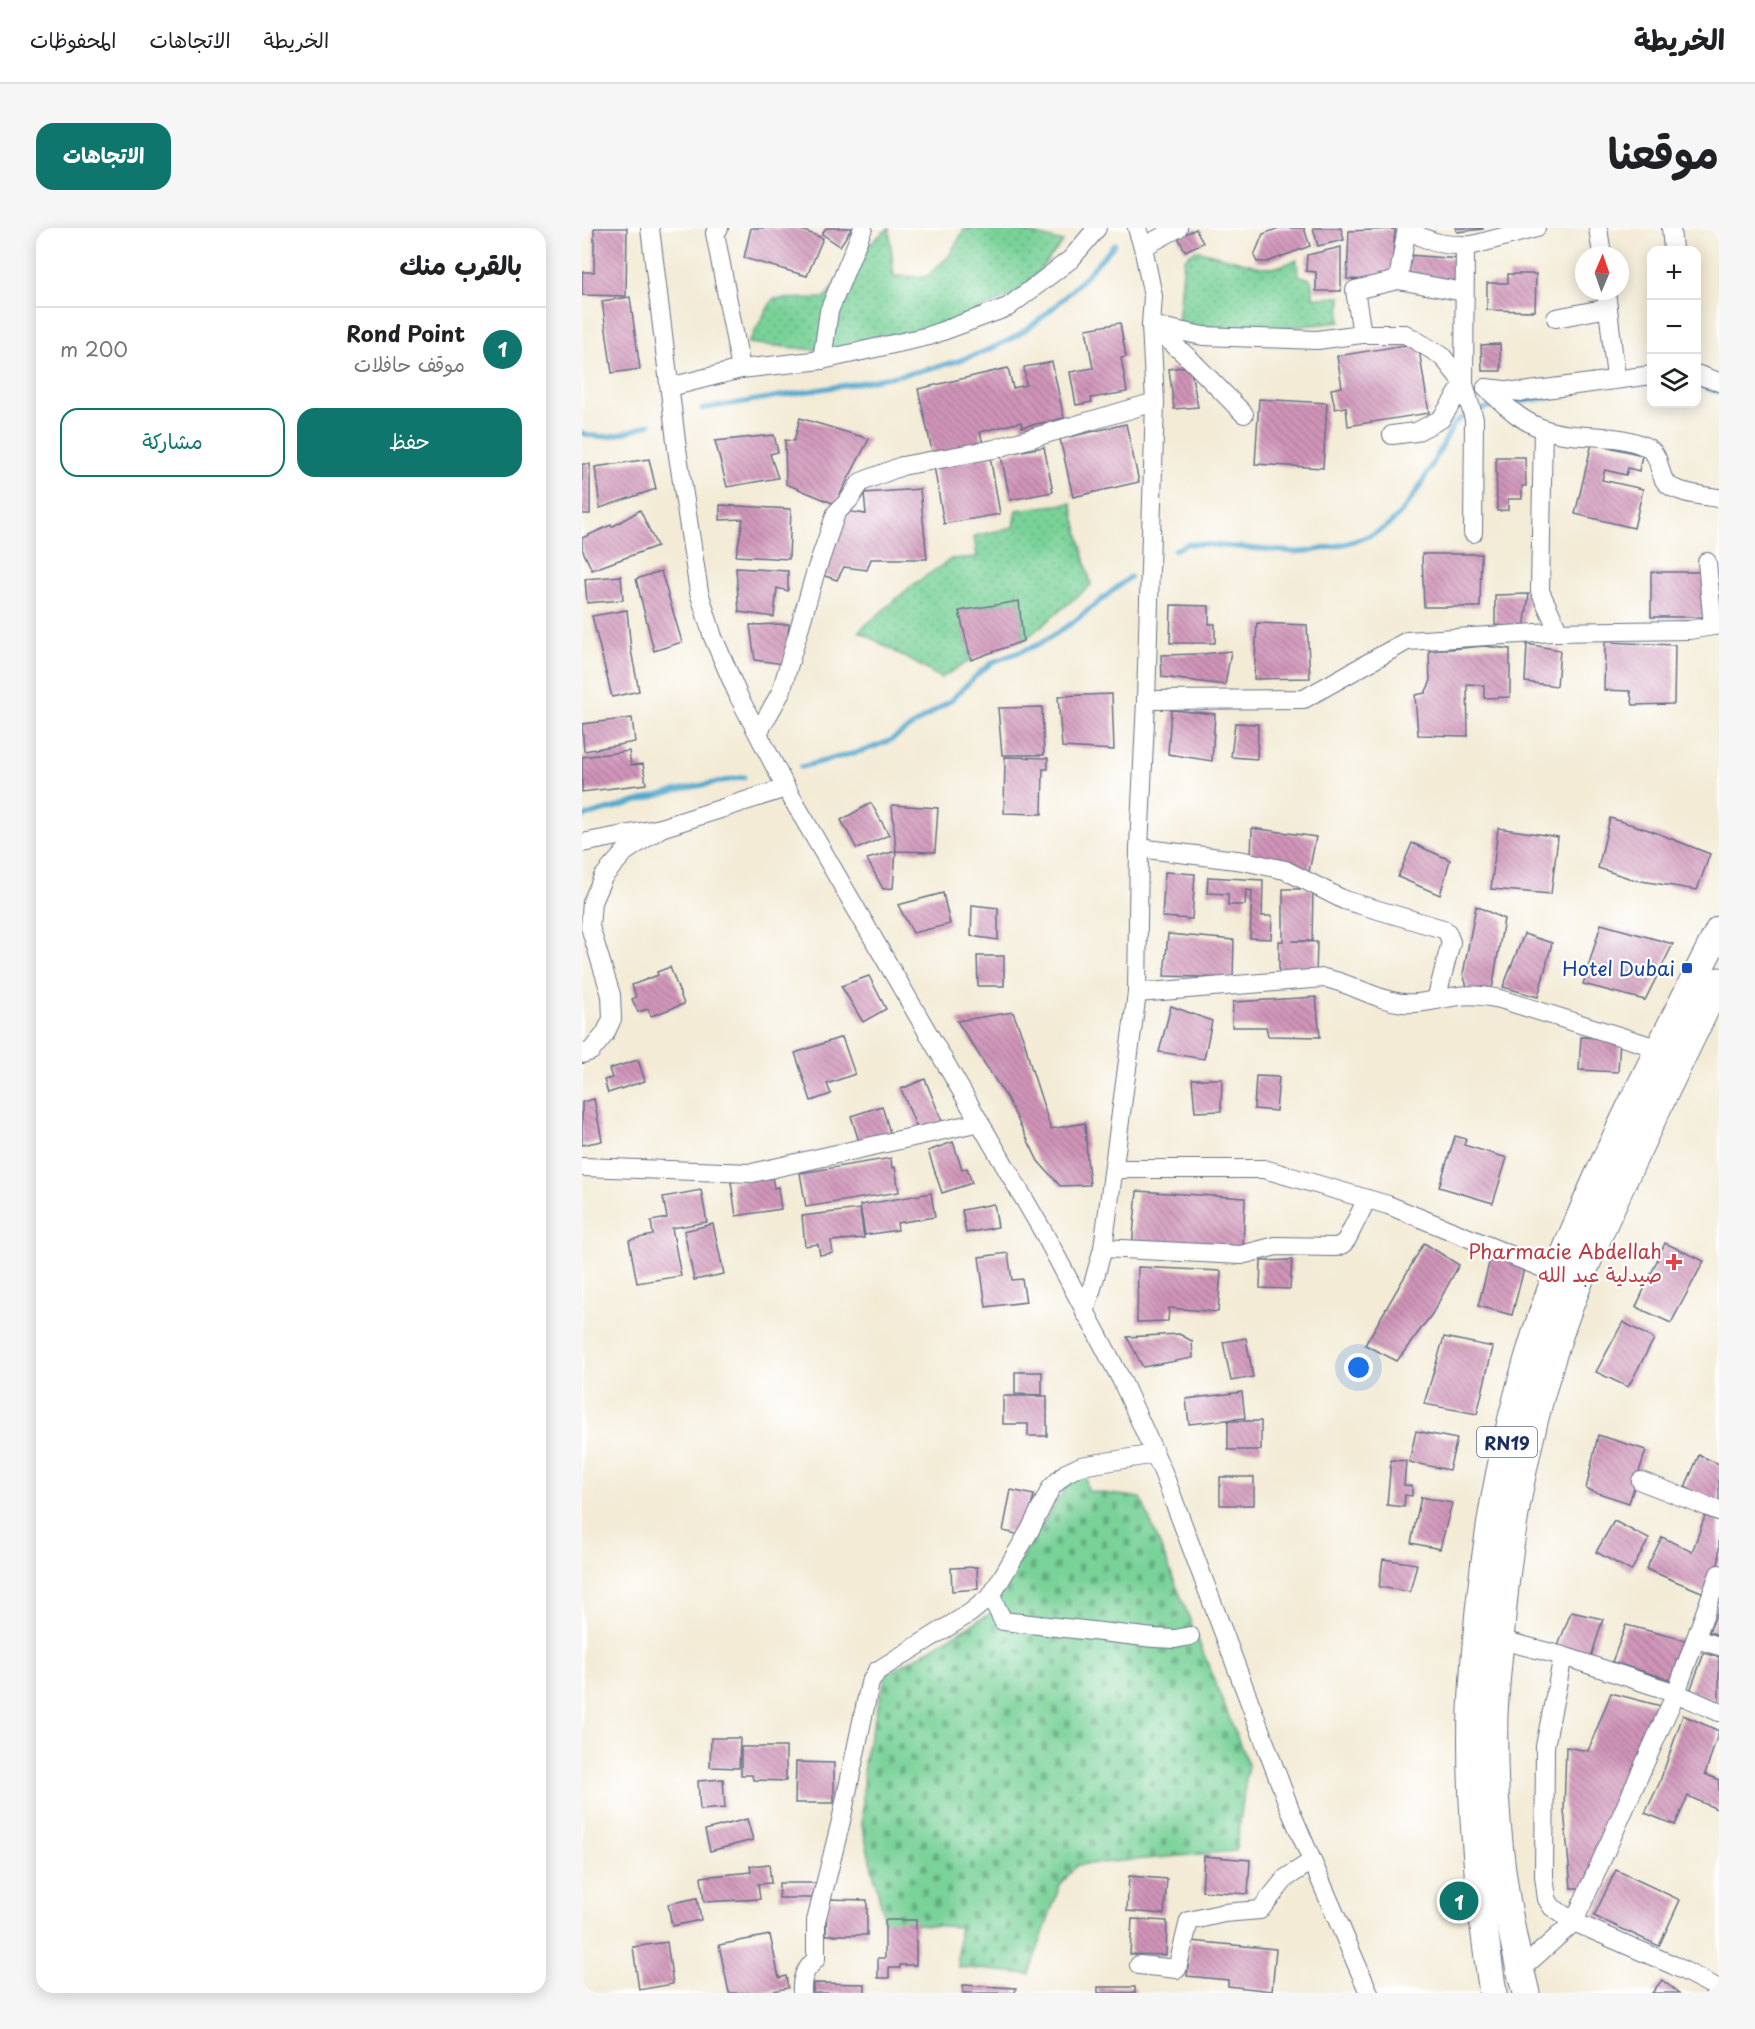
<!DOCTYPE html>
<html lang="ar">
<meta charset="utf-8">
<style>
body{margin:0;font-family:"Playpen Sans","Playpen Sans Arabic",sans-serif;background:#f6f6f6;color:#202124;direction:rtl}
.controls{position:absolute;right:18px;top:18px;display:grid;overflow:hidden;border-radius:12px;box-shadow:0 3px 15px #0003}
.controls button{width:54px;height:54px;display:grid;place-items:center;padding:0;border:0;border-bottom:2px solid #e0e0e0;background:#fff;color:#202124;font:30px sans-serif}
.compass{position:absolute;left:993px;top:18px;width:54px;height:54px;border-radius:50%;background:#fff;box-shadow:0 3px 15px #0003;rotate:2deg}
.you{position:absolute;left:777px;top:1140px;width:21px;height:21px;margin:-15px;border:4px solid #fff;border-radius:50%;background:#1a73e8;box-shadow:0 0 0 9px #1a73e833}
.badge{display:grid;place-items:center;width:39px;height:39px;border-radius:50%;background:#0f766e;color:#fff;font-size:20px;font-weight:700}
.pin{position:absolute;translate:-50% -50%;border:3px solid #fff;box-shadow:0 2px 6px #0006}
.list{margin:0;padding:0;list-style:none}
h2{display:flex;justify-content:space-between;align-items:center;height:78px;margin:0;padding:0 24px;font-size:26px}
h2 small{font-size:20px;font-weight:400;color:#757577}
.list li{display:grid;grid-template-columns:39px 1fr auto;gap:18px;align-items:center;box-sizing:border-box;height:84px;padding:0 24px;border-top:2px solid #e0e0e0}
.list b{display:block;font-size:22px;white-space:nowrap}
.list p{margin:0;font-size:20px;white-space:nowrap;color:#757577}
.list em{font-size:20px;font-style:normal;color:#757577}
.actions{display:flex;gap:12px;padding:18px 24px}
.actions a{flex:1;padding:14px 0;border:2px solid #0f766e;border-radius:18px;text-align:center;font-size:21px;color:#0f766e}
.actions .main{background:#0f766e;color:#fff}
.icon{flex:none;width:33px;height:33px;fill:none;stroke:currentColor;stroke-width:2;stroke-linecap:round;stroke-linejoin:round}
.map{position:relative;flex:none;width:1137px;height:1765px;overflow:hidden;direction:ltr;border-radius:18px}
header{display:flex;align-items:center;gap:36px;box-sizing:border-box;height:84px;padding:0 30px;background:#fff;border-bottom:2px solid #e0e0e0}
header strong{font-size:28px}
nav{display:flex;gap:33px;margin-inline-start:auto;font-size:21px}
.intro{display:flex;align-items:center;justify-content:space-between;box-sizing:border-box;height:144px;padding:0 36px}
h1{margin:0;font-size:42px}
.button{padding:15px 27px;border-radius:18px;background:#0f766e;color:#fff;font-size:21px;font-weight:700}
main{display:flex;gap:36px;padding:0 36px}
aside{flex:1;background:#fff;border-radius:18px;box-shadow:0 3px 15px #0003}
.map>svg:first-child{display:block}
.grass{fill:url(#grass-dots);stroke:#4a807b;stroke-width:1.5}
.cemetery{fill:url(#cemetery-stones);stroke:#4a807b;stroke-width:1.5}
.lines{fill:none;stroke-linecap:round;stroke-linejoin:round}
.stream{stroke:#52a7ce;stroke-width:5}
.building{fill:url(#building-back-hatch)}
.minor-casing{stroke:#677188;stroke-width:20}
.highway-casing{stroke:#677188;stroke-width:29}
.minor{stroke:#fff;stroke-width:18}
.highway{stroke:#fff;stroke-width:27}
.transit-dot{fill:#1a4fb4;stroke:#fff;stroke-width:2}
.health-dot{fill:#e0444e;stroke:#fff;stroke-width:2}
.labels{text-anchor:middle;dominant-baseline:central;stroke-width:4.5;stroke-linejoin:round;paint-order:stroke}
.shield{fill:#fff;stroke:#5f6d8e;stroke-width:1.5}
.shield-label{font-size:18px;font-weight:bold;fill:#1b2f5e}
.transit-label{font-size:20px;fill:#164399;stroke:#fff;text-anchor:end}
.health-label{font-size:20px;fill:#be3a42;stroke:#fff;text-anchor:end}
</style>
<header>
<strong>الخريطة</strong>
<nav><a>الخريطة</a><a>الاتجاهات</a><a>المحفوظات</a></nav>
</header>
<div class="intro"><h1>موقعنا</h1><a class="button">الاتجاهات</a></div>
<main>
<div class="map">
<svg width="1137" height="1765" viewBox="0 0 1137 1765">
<defs>
<pattern id="grass-dots" width="8" height="8" patternUnits="userSpaceOnUse" patternTransform="scale(1.5)"><rect width="8" height="8" fill="#79d298"/><path d="M2 2h.1M6 6h.1" fill="none" stroke="#62ab7f" stroke-width="1.8" stroke-linecap="round"/></pattern>
<pattern id="cemetery-stones" width="16" height="16" patternUnits="userSpaceOnUse" patternTransform="scale(1.5)"><rect width="16" height="16" fill="#79d298"/><path d="M2 7V4a2 2 0 0 1 4 0v3zM10 15v-3a2 2 0 0 1 4 0v3z" fill="#62ab7f"/></pattern>
<pattern id="building-back-hatch" width="6" height="6" patternUnits="userSpaceOnUse" patternTransform="scale(1.5)"><rect width="6" height="6" fill="#d094b8"/><path d="M-1 5l2 2M0 0l6 6M5-1l2 2" fill="none" stroke="#a87999"/></pattern>
</defs>
<rect width="100%" height="100%" fill="#fff"/>
<filter id="ink" filterUnits="userSpaceOnUse"><feTurbulence type="fractalNoise" baseFrequency=".0167" numOctaves="2"/><feDisplacementMap in="SourceGraphic" scale="12" xChannelSelector="R" yChannelSelector="G"/><feConvolveMatrix kernelMatrix="1 2 1 2 8 2 1 2 1" color-interpolation-filters="sRGB"/></filter>
<filter id="wash" filterUnits="userSpaceOnUse"><feTurbulence type="fractalNoise" baseFrequency=".008" numOctaves="4" result="noise"/><feDisplacementMap in="SourceGraphic" scale="24" xChannelSelector="R" yChannelSelector="G"/><feGaussianBlur stdDeviation="1.35" result="paint"/><feColorMatrix in="noise" values="0 0 0 0 0 0 0 0 0 0 0 0 0 0 0 0 0 1.4 0 .05"/><feComposite in="paint" operator="in"/></filter>
<g filter="url(#wash)">
<rect width="100%" height="100%" fill="#f3ebd5"/>
<!-- grass -->
<g class="grass">
<polygon points="307,0 312,48 344,49 367,28 383,0 428,0 481,14 440,63 371,94 273,129 234,122 166,115 191,71 243,70 270,30"/>
<polygon points="614,22 679,39 695,39 715,32 716,47 729,51 732,70 759,69 758,94 702,100 687,105 596,96 602,31"/>
<polygon points="489,275 509,357 441,413 437,373 378,383 389,432 359,450 277,403 328,359 369,331 395,329 392,308 432,299 435,282"/>
</g>
<!-- cemetery -->
<polygon class="cemetery" points="503,1246 506,1263 559,1270 666,1536 654,1623 495,1637 478,1657 447,1746 376,1739 377,1699 303,1694 280,1598 282,1531 304,1447 409,1385 421,1358 488,1253"/>
<g class="lines">
<!-- stream -->
<g class="stream">
<polyline points="1114,157 1137,164"/>
<polyline points="930,175 971,169"/>
<path d="M120,181C168,173 216,165 264,157C319,147 375,139 425,113C464,93 504,48 533,16"/>
<path d="M0,205C24,214 46,204 68,196"/>
<path d="M592,322L605,316H617L714,324C739,323 791,312 810,294C837,268 853,229 872,196C885,184 900,181 917,177"/>
<polyline points="219,539 284,522 309,512 369,472 397,445 411,434 458,416 490,395 548,349"/>
<polyline points="0,589 95,562 162,549"/>
</g>
</g>
<g id="blocks">
<!-- building -->
<g class="building">
<polygon points="12,0 45,0 44,68 0,67 0,44 12,44"/>
<polygon points="169,0 214,0 241,10 225,48 162,30"/>
<polygon points="244,0 270,0 258,18 240,6"/>
<polygon points="697,0 722,0 728,18 685,34 675,34 672,28 681,6"/>
<polygon points="731,0 759,0 762,12 736,18"/>
<polygon points="873,0 901,0 901,1 875,4"/>
<polygon points="614,1 621,15 603,23 596,9"/>
<polygon points="813,1 809,53 765,51 767,3"/>
<polygon points="759,19 759,63 734,63 734,44 724,43 725,27"/>
<polygon points="826,27 878,31 877,55 822,51"/>
<polygon points="926,46 954,46 953,83 905,82 905,55 926,55"/>
<polygon points="48,69 58,141 30,145 20,73"/>
<polygon points="538,95 544,129 539,130 545,164 509,170 510,174 494,177 488,144 511,140 504,101"/>
<polygon points="836,115 847,185 766,198 764,179 753,181 749,161 760,159 755,128"/>
<polygon points="918,116 919,143 900,143 899,117"/>
<polygon points="470,134 482,190 440,199 439,194 398,204 401,216 351,227 336,161 426,140 431,160 444,157 442,139"/>
<polygon points="608,138 616,179 592,181 587,141"/>
<polygon points="677,171 745,175 741,240 673,236"/>
<polygon points="218,190 287,211 253,276 204,256 203,212 212,213"/>
<polygon points="544,196 557,254 491,269 478,211"/>
<polygon points="192,207 196,224 188,226 196,250 145,259 133,213"/>
<polygon points="1010,215 1060,227 1057,243 1046,240 1044,247 1023,242 1020,252 1061,261 1052,300 993,286"/>
<polygon points="462,219 471,264 428,272 419,227"/>
<polygon points="408,228 418,286 362,296 352,238"/>
<polygon points="914,229 943,229 944,258 940,258 940,271 926,271 926,282 915,283"/>
<polygon points="67,231 74,261 18,280 13,239"/>
<rect x="0" y="236" width="8" height="50"/>
<polygon points="338,261 345,331 289,331 285,342 262,339 255,352 240,347 263,283 284,286 282,265"/>
<polygon points="138,277 209,281 207,331 154,328 161,291 138,292"/>
<polygon points="58,282 75,318 10,342 0,321 0,310 29,297 30,299"/>
<polygon points="840,326 899,326 898,379 842,379"/>
<polygon points="154,340 206,343 206,363 195,360 192,389 157,384"/>
<polygon points="79,343 100,414 72,423 54,351"/>
<rect x="1069" y="344" width="53" height="45"/>
<polygon points="39,348 41,372 5,375 3,351"/>
<polygon points="947,366 942,400 913,397 913,367"/>
<polygon points="437,373 441,413 389,432 377,383"/>
<polygon points="589,377 627,378 627,396 633,396 633,415 588,415"/>
<polygon points="45,382 49,422 57,463 30,469 10,388"/>
<polygon points="675,395 725,397 728,450 672,451"/>
<polygon points="207,396 202,436 173,432 168,397"/>
<polygon points="1023,414 1093,417 1092,476 1051,477 1048,463 1022,462"/>
<polygon points="945,416 978,422 975,458 943,454"/>
<polygon points="902,418 928,421 928,469 902,470 902,457 885,456 886,508 836,507 833,467 843,465 848,455 847,423"/>
<polygon points="649,423 643,457 580,449 579,427 620,426"/>
<polygon points="530,466 532,522 480,519 476,468"/>
<polygon points="460,479 462,527 420,527 416,480"/>
<polygon points="589,482 633,486 630,533 586,526"/>
<polygon points="50,490 53,514 2,523 0,496"/>
<polygon points="653,495 676,496 675,531 649,529"/>
<polygon points="47,523 49,537 61,536 64,556 0,564 0,529"/>
<polygon points="423,529 466,530 466,541 461,541 460,586 422,585"/>
<polygon points="289,575 307,607 275,621 259,592"/>
<polygon points="310,577 356,580 353,624 314,623"/>
<polygon points="1028,590 1070,603 1128,626 1115,662 1053,652 1016,640"/>
<polygon points="670,600 734,609 727,644 669,631"/>
<polygon points="916,600 976,609 969,666 909,661"/>
<polygon points="830,615 868,632 858,667 816,649"/>
<polygon points="314,623 311,660 301,661 285,631"/>
<polygon points="583,644 613,646 610,691 580,689"/>
<polygon points="626,649 681,652 680,688 690,688 689,711 668,710 670,663 664,662 663,677 646,677 646,666 625,665"/>
<polygon points="701,661 731,661 730,713 710,713 735,714 734,748 697,747 697,713 701,713"/>
<polygon points="361,665 368,696 331,705 316,677"/>
<polygon points="390,677 416,680 416,712 389,708"/>
<polygon points="894,678 922,691 909,767 886,762 881,746"/>
<polygon points="1019,696 1091,716 1063,772 1001,756"/>
<polygon points="586,706 652,712 651,750 582,748"/>
<polygon points="942,706 970,715 956,769 921,759"/>
<polygon points="395,728 422,728 422,758 396,758"/>
<polygon points="88,739 102,776 69,788 66,781 56,784 50,771 54,769 50,757 76,747 75,744"/>
<polygon points="287,748 304,781 281,794 259,758"/>
<polygon points="734,769 738,809 686,808 684,799 650,799 651,774"/>
<polygon points="589,778 630,793 622,831 577,824"/>
<polygon points="431,784 443,815 449,839 469,901 503,895 505,930 508,957 478,958 456,933 425,870 375,793"/>
<polygon points="260,809 273,846 245,856 249,866 229,873 213,825"/>
<polygon points="999,809 1038,811 1036,844 997,842"/>
<polygon points="56,832 63,853 26,865 22,852 30,850 27,841"/>
<polygon points="674,848 697,849 694,883 672,881"/>
<polygon points="343,851 360,893 336,903 319,861"/>
<polygon points="610,851 640,851 639,883 613,884"/>
<polygon points="12,871 20,913 0,917 0,874"/>
<polygon points="300,878 309,908 278,917 269,888"/>
<polygon points="873,908 884,911 882,917 925,930 911,975 857,959"/>
<polygon points="371,914 380,941 385,940 390,955 360,965 346,923"/>
<polygon points="309,930 310,940 313,939 317,964 224,979 218,945"/>
<polygon points="190,948 192,960 196,959 199,981 154,988 149,954"/>
<polygon points="119,962 125,994 90,1000 99,1048 55,1055 47,1012 71,1007 69,993 85,990 81,969"/>
<polygon points="555,963 663,970 661,1023 550,1019"/>
<polygon points="349,965 353,989 315,995 316,1002 283,1007 278,977"/>
<polygon points="412,976 416,999 384,1005 380,982"/>
<polygon points="278,981 282,1010 249,1013 251,1025 238,1027 236,1016 223,1018 220,988"/>
<polygon points="131,996 142,1046 112,1052 102,1003"/>
<polygon points="842,1015 877,1037 850,1086 815,1133 783,1117"/>
<polygon points="1083,1015 1122,1033 1089,1095 1054,1079"/>
<polygon points="426,1025 430,1052 440,1051 444,1074 404,1079 397,1029"/>
<polygon points="909,1028 943,1037 930,1087 896,1078"/>
<polygon points="710,1032 708,1061 678,1060 679,1033"/>
<polygon points="556,1039 639,1043 636,1084 587,1080 586,1093 555,1094"/>
<polygon points="1041,1094 1072,1111 1046,1159 1014,1144"/>
<polygon points="597,1106 610,1113 611,1130 561,1139 545,1109"/>
<polygon points="862,1109 911,1119 895,1186 842,1176"/>
<polygon points="664,1110 671,1149 649,1153 641,1114"/>
<polygon points="433,1144 460,1144 460,1167 433,1166"/>
<polygon points="660,1164 663,1190 607,1196 604,1171"/>
<polygon points="421,1168 465,1168 465,1208 446,1208 446,1196 421,1196"/>
<rect x="646" y="1193" width="33" height="29"/>
<polygon points="834,1203 875,1211 867,1242 827,1234"/>
<polygon points="1016,1207 1064,1222 1047,1275 1004,1261"/>
<polygon points="1117,1227 1137,1236 1137,1277 1103,1259"/>
<polygon points="809,1232 824,1233 822,1257 830,1258 830,1268 823,1267 822,1279 805,1277"/>
<rect x="638" y="1249" width="34" height="28"/>
<polygon points="429,1262 452,1267 443,1308 421,1303"/>
<polygon points="839,1269 870,1275 858,1321 829,1315"/>
<polygon points="1123,1288 1137,1293 1137,1333 1122,1365 1064,1341 1080,1309 1110,1324"/>
<polygon points="1032,1293 1067,1311 1049,1343 1014,1324"/>
<polygon points="801,1331 835,1336 828,1364 797,1359"/>
<polygon points="395,1339 396,1361 370,1363 369,1340"/>
<polygon points="1137,1380 1137,1407 1127,1404"/>
<polygon points="989,1384 1021,1391 1009,1429 976,1418"/>
<polygon points="1044,1397 1103,1412 1090,1452 1030,1434"/>
<polygon points="1122,1425 1137,1429 1137,1474 1108,1463"/>
<polygon points="1029,1465 1083,1479 1006,1660 989,1660 982,1582 984,1519 1006,1523"/>
<polygon points="1101,1487 1137,1503 1123,1546 1137,1552 1137,1582 1106,1568 1093,1597 1063,1585 1077,1556"/>
<polygon points="129,1510 158,1510 157,1540 128,1539"/>
<polygon points="159,1519 204,1519 204,1553 171,1552 170,1547 159,1547"/>
<polygon points="214,1534 252,1535 252,1575 213,1575"/>
<polygon points="141,1551 143,1580 118,1582 116,1553"/>
<polygon points="165,1591 171,1612 128,1623 123,1602"/>
<polygon points="622,1628 668,1632 666,1666 620,1663"/>
<polygon points="187,1636 189,1655 176,1656 178,1671 122,1674 119,1649 169,1644 168,1638"/>
<polygon points="1034,1642 1098,1672 1077,1718 1012,1688"/>
<polygon points="547,1648 585,1651 582,1686 545,1683"/>
<rect x="197" y="1655" width="41" height="15"/>
<polygon points="115,1670 119,1692 90,1698 86,1676"/>
<polygon points="245,1671 285,1672 285,1707 244,1707"/>
<polygon points="550,1691 585,1693 584,1727 548,1726"/>
<polygon points="303,1692 334,1692 334,1737 318,1737 318,1740 307,1740 307,1750 296,1750 296,1730 303,1730"/>
<polygon points="188,1707 197,1750 204,1748 206,1760 181,1765 147,1765 137,1717"/>
<polygon points="609,1713 694,1721 690,1763 646,1758 646,1752 605,1748"/>
<polygon points="85,1714 91,1756 57,1762 51,1719"/>
<polygon points="1080,1752 1097,1765 1070,1765"/>
<polygon points="231,1755 283,1756 283,1765 231,1765"/>
<polygon points="381,1757 434,1760 433,1765 381,1765"/>
<rect x="516" y="1759" width="37" height="6"/>
</g>
</g>
</g>
<g filter="url(#ink)">
<use href="#blocks" fill-opacity="0" stroke="#677188" stroke-width="1.5"/>
<g class="lines">
<!-- minor casing -->
<g class="minor-casing">
<g id="minor">
<polyline points="68,0 95,221 117,364 131,409 157,469 204,560 463,1007 539,1151 581,1244 709,1584 787,1765"/>
<polyline points="137,0 133,5 159,141"/>
<path d="M825,0C847,16 864,18 891,17L954,0"/>
<polyline points="1016,0 1020,27"/>
<polyline points="1089,0 1091,22"/>
<polyline points="561,19 596,0"/>
<polyline points="816,52 825,0"/>
<polyline points="1024,63 1034,150"/>
<polyline points="974,90 1026,80"/>
<polyline points="569,97 621,108 735,112 780,106 823,106 860,128 882,156 892,191 891,305"/>
<polyline points="571,98 609,132 662,186"/>
<polyline points="780,106 773,62 816,52 882,64"/>
<polyline points="240,132 247,83 281,0"/>
<polyline points="1114,146 1137,154"/>
<polyline points="88,159 159,141 240,132 347,108 426,79 489,31 515,0"/>
<path d="M904,160C921,175 937,192 959,200C993,214 1033,202 1066,220C1078,227 1076,241 1082,252C1089,265 1123,268 1137,270"/>
<polyline points="904,160 940,164 1070,147"/>
<polyline points="961,201 958,363 977,404"/>
<polyline points="810,207 834,204 859,191 882,156 883,18"/>
<polyline points="1125,334 1131,398"/>
<polyline points="564,472 722,471 825,413 970,404 1107,402 1137,397"/>
<polyline points="176,505 199,464 233,346 254,285 267,272 279,254 320,238 412,221 573,174"/>
<polyline points="0,615 79,600 204,560"/>
<polyline points="557,620 662,633 703,642 762,672 861,701 865,704 869,714 854,772"/>
<path d="M555,765L742,750C770,755 793,772 821,775C840,777 858,770 877,768C891,766 904,768 918,771L1085,823"/>
<polyline points="0,826 9,823 23,806 30,791 29,767 8,699 10,674 21,649 43,624 79,600"/>
<polyline points="0,939 170,945 398,894"/>
<polyline points="532,941 682,941 806,977 985,1050"/>
<polyline points="521,1020 659,1027 694,1018 754,1019 761,1016 765,1011 785,971"/>
<polyline points="503,1085 521,1020 555,765 557,620 564,472 573,174 569,97 571,68 561,19 555,0"/>
<polyline points="1059,1253 1137,1283"/>
<polyline points="409,1368 421,1393 572,1410 593,1411 608,1408"/>
<polyline points="908,1409 981,1428 1094,1465 1137,1484"/>
<polyline points="1114,1411 1137,1418"/>
<polyline points="981,1428 963,1518 962,1648 965,1671 970,1679 992,1694 1091,1737 1137,1761"/>
<polyline points="557,1737 595,1741 607,1693 642,1685 678,1682 704,1650 730,1633"/>
<polyline points="938,1742 992,1694 1094,1465 1137,1346"/>
<path d="M220,1765C219,1749 223,1742 234,1731V1693L259,1593L288,1455L295,1443L388,1385L409,1368L448,1302L469,1260L484,1245L499,1238L573,1226"/>
</g>
</g>
<!-- highway casing -->
<g class="highway-casing">
<g id="highway">
<path d="M911,1765C897,1672 887,1576 890,1482C896,1333 922,1184 975,1045C1021,927 1080,815 1137,702"/>
<path d="M944,1765C920,1674 910,1581 912,1487C913,1462 916,1437 918,1412C926,1304 945,1199 981,1096C993,1061 1008,1027 1023,993C1059,912 1098,833 1137,753"/>
</g>
</g>
<!-- minor -->
<use href="#minor" class="minor"/>
<!-- highway -->
<use href="#highway" class="highway"/>
</g>
</g>
<!-- markers -->
<rect class="transit-dot" x="1099" y="734" width="12" height="12" rx="3"/>
<path class="health-dot" d="M1089 1025h6v6h6v6h-6v6h-6v-6h-6v-6h6z"/>
<g class="labels">
<!-- shield labels -->
<rect class="shield" x="895" y="1199" width="60" height="30" rx="4.5"/>
<g class="shield-label">
<text x="925" y="1214">RN19</text>
</g>
<!-- transit labels -->
<g class="transit-label">
<text x="1093" y="740">Hotel Dubai</text>
</g>
<!-- health labels -->
<g class="health-label">
<text x="1080" y="1023">Pharmacie Abdellah<tspan x="1080" dy="23">صيدلية عبد الله</tspan></text>
</g>
</g>
</svg>
<div class="controls">
<button>+</button>
<button>−</button>
<button><svg class="icon" aria-label="layers" viewBox="0 0 24 24"><path d="M12 4l9 5-9 5-9-5zM3 14l9 5 9-5"/></svg></button>
</div>
<svg class="compass" viewBox="-18 -18 36 36"><path d="M0-13l5 13h-10z" fill="#e53935"/><path d="M0 13l5-13h-10z" fill="#757577"/></svg>
<div class="you"></div>
<div class="pin badge" style="left:877px;top:1673px">1</div>
</div>
<aside>
<h2>بالقرب منك<small></small></h2>
<ul class="list">
<li><span class="badge">1</span><div><b>Rond Point</b><p>موقف حافلات</p></div><em>200 m</em></li>
</ul>
<div class="actions"><a class="main">حفظ</a><a>مشاركة</a></div>
</aside>
</main>
